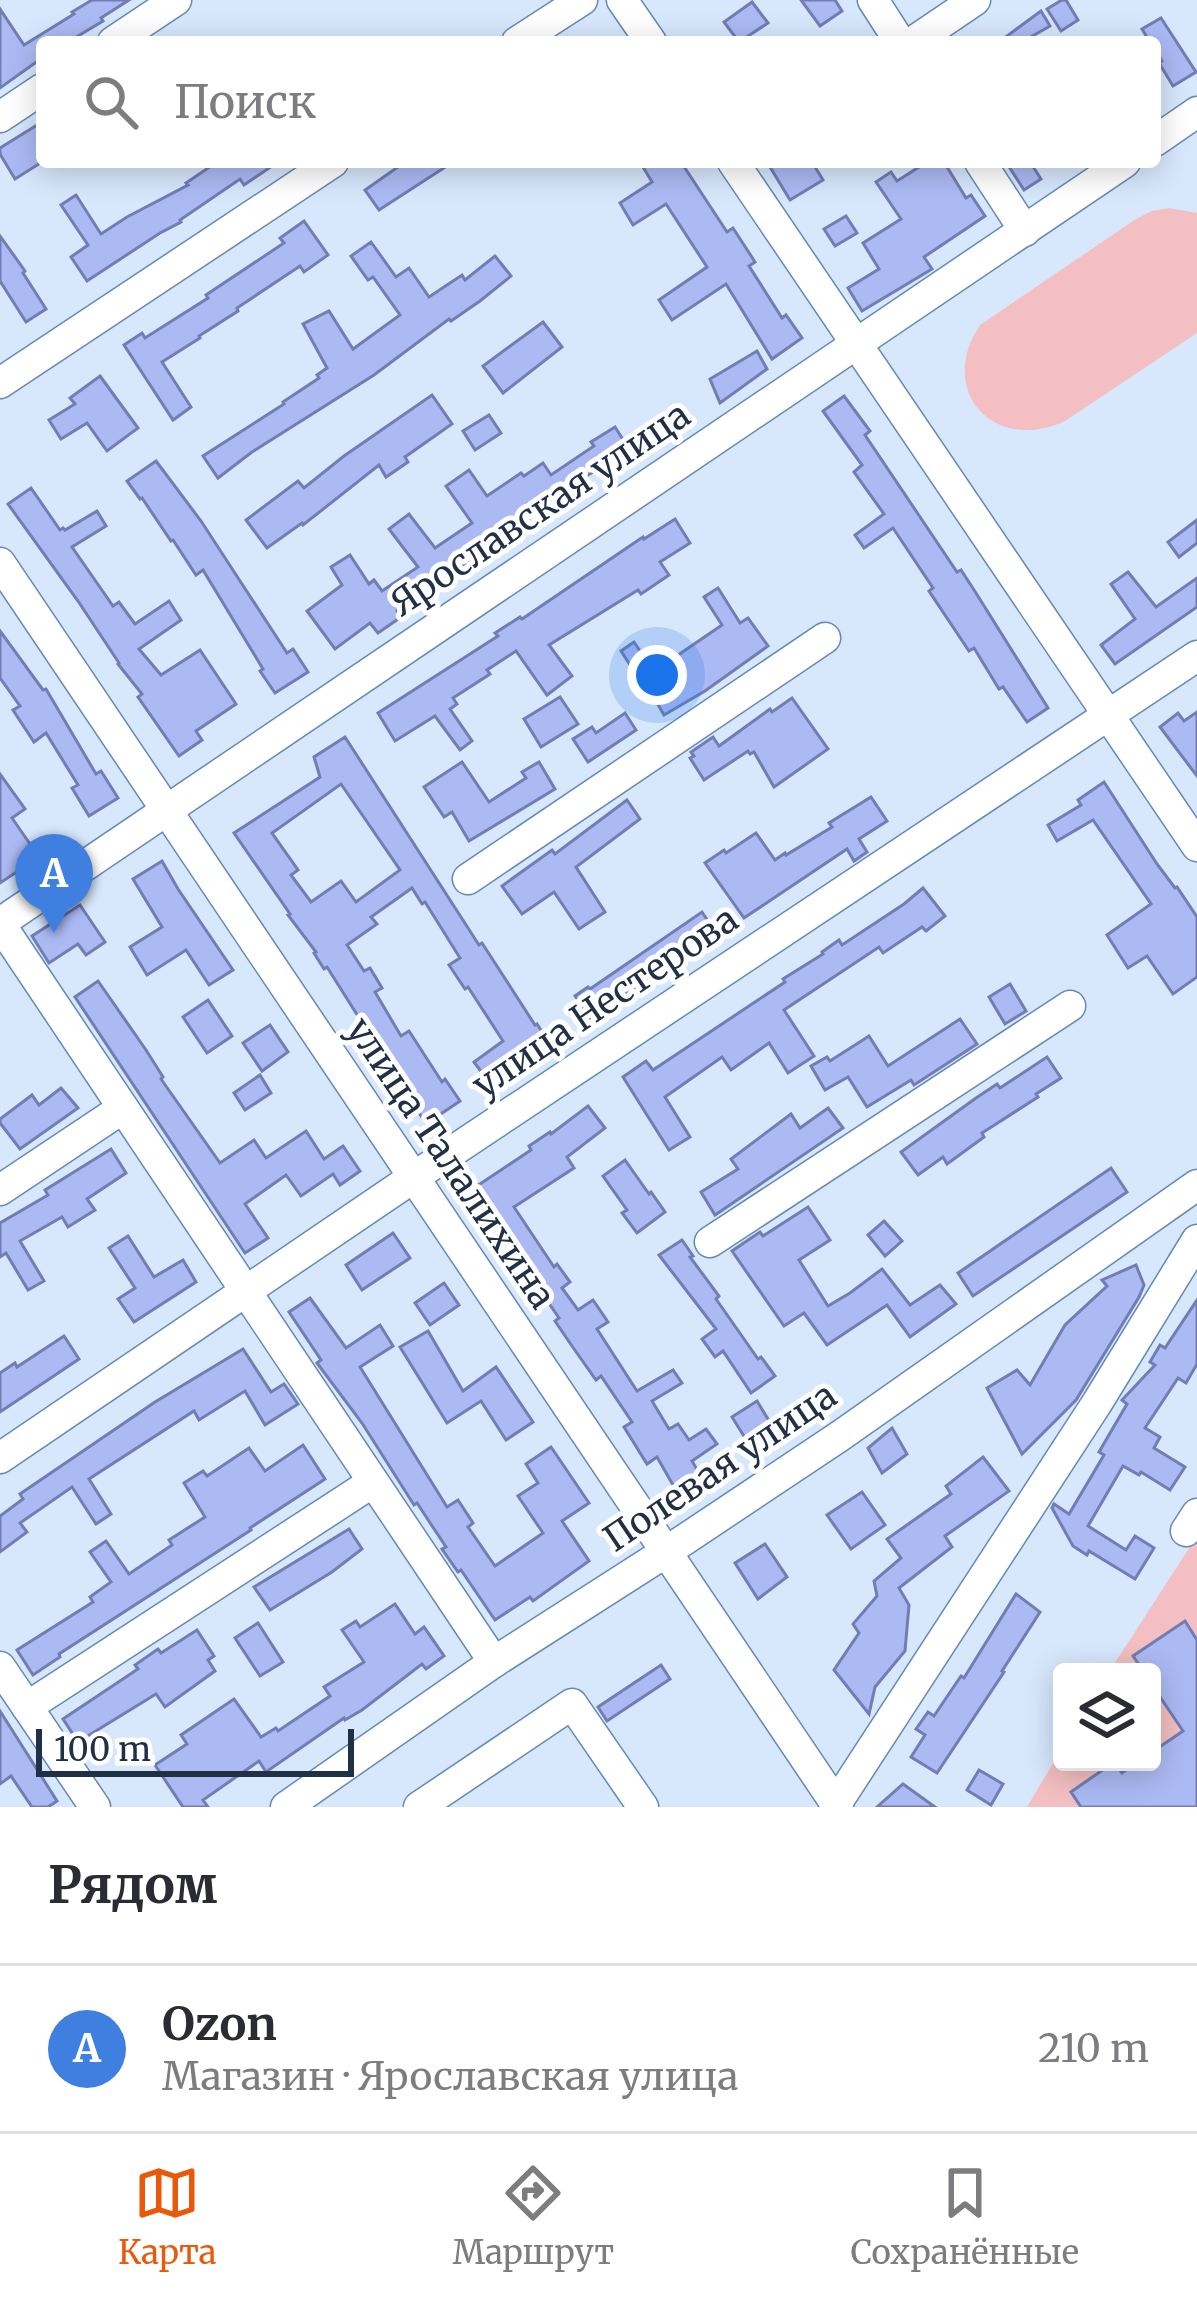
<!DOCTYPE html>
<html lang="ru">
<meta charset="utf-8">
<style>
body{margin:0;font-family:Merriweather,serif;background:#f2f2f3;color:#2b2b33}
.controls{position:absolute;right:36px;bottom:36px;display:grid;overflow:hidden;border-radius:12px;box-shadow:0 6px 30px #0003}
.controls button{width:108px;height:108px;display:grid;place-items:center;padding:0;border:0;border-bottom:3px solid #e1e1e2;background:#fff;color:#2b2b33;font:60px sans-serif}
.scale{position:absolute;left:36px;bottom:30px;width:318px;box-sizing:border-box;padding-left:12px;border:6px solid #213145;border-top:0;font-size:33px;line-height:42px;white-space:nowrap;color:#213145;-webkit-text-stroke:9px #fff;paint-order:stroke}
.you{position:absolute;left:657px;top:675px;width:42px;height:42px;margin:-30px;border:9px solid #fff;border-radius:50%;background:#1a73e8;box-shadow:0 0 0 18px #1a73e833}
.badge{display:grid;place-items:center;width:78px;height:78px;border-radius:50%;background:#ea580c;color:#fff;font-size:39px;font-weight:700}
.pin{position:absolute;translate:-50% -99px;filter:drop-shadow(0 3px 6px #0008)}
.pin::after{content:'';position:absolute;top:63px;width:42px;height:36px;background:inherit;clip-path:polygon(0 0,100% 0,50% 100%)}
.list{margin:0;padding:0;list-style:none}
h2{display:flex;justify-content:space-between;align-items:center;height:156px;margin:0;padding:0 48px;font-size:51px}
h2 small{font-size:39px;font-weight:400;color:#7c7c81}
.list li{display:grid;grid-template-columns:78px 1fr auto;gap:36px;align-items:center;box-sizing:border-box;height:168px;padding:0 48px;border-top:3px solid #e1e1e2}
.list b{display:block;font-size:45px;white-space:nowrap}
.list p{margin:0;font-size:39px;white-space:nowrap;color:#7c7c81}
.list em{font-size:39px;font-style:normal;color:#7c7c81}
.icon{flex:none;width:66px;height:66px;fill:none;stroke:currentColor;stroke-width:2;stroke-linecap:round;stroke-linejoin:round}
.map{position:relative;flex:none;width:1197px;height:1807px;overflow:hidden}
.search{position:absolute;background:#fff;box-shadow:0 6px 30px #0003;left:36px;right:36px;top:36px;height:132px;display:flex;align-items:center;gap:30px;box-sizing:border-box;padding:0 42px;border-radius:12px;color:#7c7c81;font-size:45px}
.sheet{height:324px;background:#fff}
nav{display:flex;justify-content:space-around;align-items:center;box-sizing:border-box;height:168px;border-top:3px solid #e1e1e2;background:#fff;font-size:33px;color:#7c7c81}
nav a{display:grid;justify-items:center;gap:6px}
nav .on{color:#ea580c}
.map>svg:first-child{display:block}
.garden{fill:#f3bfc2}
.building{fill:#acbaf4;stroke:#717db3;stroke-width:3;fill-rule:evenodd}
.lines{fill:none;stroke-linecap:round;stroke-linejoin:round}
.minor-casing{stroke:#6389b8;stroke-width:33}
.minor{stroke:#fff;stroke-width:30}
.labels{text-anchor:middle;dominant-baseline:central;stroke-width:10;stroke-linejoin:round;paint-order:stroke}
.street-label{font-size:36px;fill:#213145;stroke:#fff}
</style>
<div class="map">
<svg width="1197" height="1807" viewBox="0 0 1197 1807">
<rect width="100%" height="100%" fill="#d7e7fc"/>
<!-- garden -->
<g class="garden">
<path d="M1169,208L1197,213V333L1065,421C994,454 936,391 980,325L1136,219L1152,211Z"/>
<polygon points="1197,1536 1197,1807 1027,1807 1062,1748 1062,1762 1152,1762 1152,1672 1109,1672"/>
</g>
<!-- building -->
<g class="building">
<polygon points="92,0 129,0 101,18 103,21 68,42 42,42 42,58 0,88 0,9 24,45 74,14 72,12"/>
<polygon points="801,0 835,0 842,11 820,26"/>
<polygon points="1062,0 1066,0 1078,20 1061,31 1047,9"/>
<polygon points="752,2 768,23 739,42 724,22"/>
<polygon points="1041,11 1050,26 1022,42 999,42"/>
<polygon points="1161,18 1196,72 1173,86 1159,63 1162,61 1155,50 1155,42 1150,42 1142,29"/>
<polygon points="42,122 42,162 15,179 0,154 0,148"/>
<polygon points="217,162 278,162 244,185 240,179 180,220 181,222 160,233 87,281 71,257 88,245 61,205 76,195 101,234 127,217 188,185 186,183"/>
<polygon points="405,162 453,162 379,210 365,190"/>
<polygon points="640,162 681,162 727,232 733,228 755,262 749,266 782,318 786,315 802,338 772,359 726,284 672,320 659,300 707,267 666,204 633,225 620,203 652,182"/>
<polygon points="767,162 812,162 823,180 790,200"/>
<polygon points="927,162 944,162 966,198 971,195 985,216 924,257 932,269 862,311 848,288 879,269 863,243 901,219 876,182 891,172 897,181"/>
<polygon points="1006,162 1030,162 1041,179 1024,190"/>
<polygon points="846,216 857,233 835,246 824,229"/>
<polygon points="304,221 328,255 304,272 300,266 237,308 238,311 199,336 200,338 162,362 191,407 173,420 124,345 142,333 145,338 208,298 206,295 284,243 280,238"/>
<polygon points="0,236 25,271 23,273 46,309 26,322 0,281"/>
<polygon points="371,242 396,277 409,268 429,297 462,275 465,280 495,256 511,276 480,301 451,321 449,319 374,375 252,452 218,478 203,456 284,404 283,402 319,378 317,375 327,368 303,324 329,311 353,349 400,315 373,277 368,280 351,256"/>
<polygon points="543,322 562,347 503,393 483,366"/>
<polygon points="757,351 767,369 720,403 710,379"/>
<polygon points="100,376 138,428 107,451 87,423 61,439 49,420 75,404 70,398"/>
<polygon points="432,395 452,424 405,457 408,462 386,477 379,465 303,525 302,523 267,548 246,520 298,481 304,488 344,456"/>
<polygon points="844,396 870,431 865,435 957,572 961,570 976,593 1048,708 1027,722 1003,687 999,689 974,648 969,651 929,591 933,588 893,528 864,548 855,535 884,514 854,472 862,465 823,411"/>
<polygon points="489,415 501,433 475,450 463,431"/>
<polygon points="615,427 629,449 585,477 588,480 553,504 552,502 397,611 401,617 378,633 370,623 335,649 307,611 342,585 331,567 350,555 369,584 374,580 382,591 418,567 389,529 409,514 435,548 472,523 446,486 469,470 487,496 521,473 524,476 543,463 551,475 594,446 591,442"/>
<polygon points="156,461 201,521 287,653 293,649 308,672 275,693 260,671 263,669 203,570 196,575 173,540 171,541 142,498 140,499 127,481"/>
<polygon points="31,488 60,530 63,528 65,530 97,511 106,526 72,547 113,606 119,602 135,624 169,601 181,620 139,649 161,675 200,650 236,704 196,731 202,740 179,756 138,697 142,694 118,664 119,663 78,601 8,504"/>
<polygon points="675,519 690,543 660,562 669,575 641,594 638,590 549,645 572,676 547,695 516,651 487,670 490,674 453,698 457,704 450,709 472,741 460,750 435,716 395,741 378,713 498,636 495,633 520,617 522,619 643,537 644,539"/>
<polygon points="1197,520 1197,543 1179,557 1168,542"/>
<polygon points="1128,572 1156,607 1197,578 1197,607 1115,664 1101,645 1135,619 1111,584"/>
<polygon points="718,588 740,623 748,618 768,646 705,691 664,715 643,679 722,625 704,597"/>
<polygon points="0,631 43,690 46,689 96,774 101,771 118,798 89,816 72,788 78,785 46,733 34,742 13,710 20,706 0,678"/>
<polygon points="634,642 653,670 639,679 621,651"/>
<polygon points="560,697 578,724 541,747 524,719"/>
<polygon points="792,698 828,749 774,787 754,752 750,754 748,751 704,780 690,758 694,756 691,752 713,737 719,746 770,709 772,712"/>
<polygon points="1197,712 1197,776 1160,727 1178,713 1184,721"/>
<polygon points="625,713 636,730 588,762 573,739 592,727 596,733"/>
<path d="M345,737L479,945L482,943L535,1025L537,1024L551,1046L505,1077L510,1084L497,1093L474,1062L503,1041L468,987L465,989L449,965L460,958L425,902L422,904L412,888L371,917L377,924L347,945L364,971L370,968L382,988L375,992L401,1036L409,1031L442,1082L445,1079L460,1101L426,1124L327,967L324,969L314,953L316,952L288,915L290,914L234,833L320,777L314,757ZM341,784L400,870L356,902L341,881L311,902L291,875L298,870L272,833Z"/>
<polygon points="462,762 489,802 526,778 522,772 539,762 555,789 469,841 452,812 444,817 424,787"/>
<polygon points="0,774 25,809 12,818 39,857 0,883"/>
<polygon points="1104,782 1157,864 1175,888 1177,887 1197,917 1197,977 1173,994 1147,956 1128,968 1107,935 1151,904 1093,820 1057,841 1048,825 1081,805 1078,800"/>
<polygon points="871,797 887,821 859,839 867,852 854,861 847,849 744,918 705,863 724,850 726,853 756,833 775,860 785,853 786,855 832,827 829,823"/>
<polygon points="627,800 640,819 576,867 605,912 579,929 554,892 522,914 502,886 552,850 555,854"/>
<polygon points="162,861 178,889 233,970 209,985 186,950 147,975 130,947 162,927 133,879"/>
<polygon points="923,888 945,916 926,931 922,927 883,953 879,947 784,1010 814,1056 788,1073 769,1043 731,1070 722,1057 665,1097 690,1137 669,1150 623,1077 646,1061 653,1070 785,982 783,979 823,954 822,952 839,940 842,945 904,904"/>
<polygon points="80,905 105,942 86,955 78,944 49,963 32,936"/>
<polygon points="702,912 717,935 590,1018 575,996 588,987 590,989"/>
<polygon points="98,981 146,1050 163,1077 161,1079 220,1163 254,1140 266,1158 306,1131 324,1159 343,1146 360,1171 340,1185 333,1174 301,1196 286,1175 245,1204 268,1238 245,1253 75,997"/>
<polygon points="1010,984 1026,1011 1005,1024 989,997"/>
<polygon points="208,1000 232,1036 207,1053 183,1017"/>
<polygon points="960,1019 977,1044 914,1085 911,1080 867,1107 848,1077 825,1090 811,1066 827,1057 830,1061 869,1036 888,1066"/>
<polygon points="270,1025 288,1052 262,1071 243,1043"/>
<polygon points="1047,1057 1061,1078 1036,1094 1038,1097 982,1133 984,1137 947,1164 943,1157 918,1175 901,1152 976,1098 997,1084 1000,1088"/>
<polygon points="260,1075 271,1093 245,1110 234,1093"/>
<polygon points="61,1088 78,1108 20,1149 0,1123 0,1119 32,1095 39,1105"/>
<polygon points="588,1106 605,1128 567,1157 574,1168 514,1207 554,1267 557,1264 570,1282 562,1288 578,1310 593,1300 608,1322 597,1329 637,1391 673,1370 682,1383 652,1401 669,1429 678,1424 689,1440 706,1429 717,1444 692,1461 702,1478 677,1492 657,1457 647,1464 624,1427 632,1422 601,1376 596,1380 572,1346 555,1321 559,1318 471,1190 531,1150 529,1146 550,1132 551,1134"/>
<polygon points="828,1108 843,1128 715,1215 701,1192 738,1169 731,1159 791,1114 800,1128"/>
<polygon points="111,1149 126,1173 87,1199 95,1210 68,1227 62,1217 20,1241 44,1281 28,1290 6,1253 0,1257 0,1223 48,1195 45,1190"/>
<polygon points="625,1160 649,1194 651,1192 665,1212 637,1233 622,1213 627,1210 603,1176"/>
<polygon points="1111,1168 1127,1192 973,1296 958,1273"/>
<polygon points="808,1207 830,1240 799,1260 828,1306 850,1293 882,1269 910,1305 940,1285 956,1304 910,1337 887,1305 827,1345 804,1313 784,1326 732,1251 760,1232 763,1236"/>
<polygon points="884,1221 902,1241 885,1256 868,1235"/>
<polygon points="393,1233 410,1258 362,1290 346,1265"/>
<polygon points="128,1236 154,1277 183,1260 196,1282 134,1322 118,1299 135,1288 109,1248"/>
<polygon points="682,1240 693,1256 690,1257 719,1296 716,1299 758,1359 761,1357 775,1376 751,1393 723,1351 715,1357 702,1339 716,1329 659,1255"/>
<polygon points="1136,1265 1144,1285 1139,1297 1076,1400 1022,1454 987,1388 1017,1370 1030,1385 1065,1325 1107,1286 1102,1280"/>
<polygon points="444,1283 459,1305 430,1325 415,1303"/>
<polygon points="310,1298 346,1348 380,1325 393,1346 360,1367 447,1507 458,1500 473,1523 468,1527 495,1566 543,1533 518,1496 538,1483 526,1464 551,1447 589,1503 562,1521 589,1561 533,1601 530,1597 495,1620 461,1570 458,1572 442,1549 446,1547 417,1503 414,1505 362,1423 317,1363 321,1360 289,1312"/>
<polygon points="1197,1300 1197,1364 1186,1383 1178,1378 1145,1428 1160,1437 1154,1448 1185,1467 1170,1490 1141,1472 1139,1475 1123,1466 1088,1526 1126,1550 1135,1536 1154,1548 1135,1579 1089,1551 1087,1555 1073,1546 1052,1508 1054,1504 1069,1514 1104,1455 1099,1452 1127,1404 1122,1400 1155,1365 1150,1362 1160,1345 1165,1348"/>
<polygon points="428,1331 463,1391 496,1367 533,1422 506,1440 481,1401 447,1423 400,1347"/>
<polygon points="64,1336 79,1359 0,1412 0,1373 15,1363 17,1367"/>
<polygon points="243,1349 271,1392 284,1384 298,1404 265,1425 245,1391 199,1420 194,1411 89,1479 111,1514 96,1524 72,1487 20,1523 27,1532 0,1552 0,1516 23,1499 20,1494 155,1402"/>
<polygon points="757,1401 777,1434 752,1449 732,1417"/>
<polygon points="892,1428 907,1454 882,1473 868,1448"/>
<polygon points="303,1445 325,1479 250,1528 251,1530 59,1654 60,1657 33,1675 17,1650 93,1602 90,1597 111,1582 90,1552 106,1541 129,1574 172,1545 169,1540 205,1517 184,1483 203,1471 207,1476 249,1448 265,1471"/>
<polygon points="983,1457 1009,1491 945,1536 952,1547 899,1588 909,1605 905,1651 875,1687 869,1714 834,1670 859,1633 853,1624 877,1596 874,1581 901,1558 887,1539 951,1494 946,1486"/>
<polygon points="862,1492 885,1525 851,1549 827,1515"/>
<polygon points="349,1529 362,1549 332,1572 270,1610 254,1587"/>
<polygon points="765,1544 787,1577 758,1599 735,1563"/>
<polygon points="1016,1594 1040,1612 1002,1671 1004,1672 937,1773 911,1757 925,1735 916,1729 928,1712 934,1716 961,1676 964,1678"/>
<polygon points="395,1604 415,1634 424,1627 444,1656 426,1669 422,1664 362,1710 345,1720 344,1718 266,1772 259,1761 203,1800 208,1807 183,1807 155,1765 187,1744 181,1735 234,1699 261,1737 276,1728 278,1731 330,1696 324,1687 364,1662 342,1630 356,1621 360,1627"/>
<polygon points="1185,1621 1197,1640 1197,1807 1081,1807 1071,1792 1114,1762 1122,1773 1137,1762 1152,1762 1152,1752 1183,1731 1152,1685 1152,1672 1144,1672 1133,1656"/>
<polygon points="258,1623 283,1662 260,1676 235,1638"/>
<polygon points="197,1630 214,1656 208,1660 215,1671 165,1707 156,1694 78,1742 63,1719 138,1669 135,1665 158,1649 161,1653"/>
<polygon points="661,1665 670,1679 607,1721 598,1707"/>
<polygon points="0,1711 57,1801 48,1807 32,1807 11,1776 0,1784"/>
<polygon points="979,1770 1003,1784 991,1805 967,1790"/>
<polygon points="903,1784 935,1807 877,1807"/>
</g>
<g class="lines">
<!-- minor casing -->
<g class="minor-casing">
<g id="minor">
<polyline points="622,0 651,42"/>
<polyline points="873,0 900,42"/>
<polyline points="113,42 176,0"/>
<polyline points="517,42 582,0"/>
<polyline points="913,42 975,0"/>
<polyline points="0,117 42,89"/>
<polyline points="1155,141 1197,112"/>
<polyline points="733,162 1197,846"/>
<polyline points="980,162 1025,231"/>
<polyline points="0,383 333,162"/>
<polyline points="0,563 838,1807"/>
<polyline points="468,879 825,638"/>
<polyline points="0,923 1125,162"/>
<polyline points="0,924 494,1662"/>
<polyline points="0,1190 123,1108"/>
<polyline points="710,1242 1070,1006"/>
<polyline points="0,1458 414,1177 1197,656"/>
<polyline points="1186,1531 1197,1514"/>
<polyline points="0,1667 95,1807"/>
<polyline points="27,1707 373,1482"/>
<polyline points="836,1804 1097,1403 1197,1240"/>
<polyline points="286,1807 494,1662 666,1552 840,1436 1197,1185"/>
<polyline points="419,1807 572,1704 643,1807"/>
</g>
</g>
<!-- minor -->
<use href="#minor" class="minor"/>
</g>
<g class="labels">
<!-- street labels -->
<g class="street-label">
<text transform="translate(540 509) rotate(-34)">Ярославская улица</text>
<text transform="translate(605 1002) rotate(-34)">улица Нестерова</text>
<text transform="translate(451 1163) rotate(56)">улица Талалихина</text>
<text transform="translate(720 1467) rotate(-34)">Полевая улица</text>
</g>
</g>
</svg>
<div class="controls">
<button><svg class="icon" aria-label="layers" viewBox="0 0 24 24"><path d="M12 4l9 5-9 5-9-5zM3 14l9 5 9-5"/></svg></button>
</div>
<div class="scale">100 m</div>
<div class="you"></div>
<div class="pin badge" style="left:54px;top:933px;background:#3f7fe0">A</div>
<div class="search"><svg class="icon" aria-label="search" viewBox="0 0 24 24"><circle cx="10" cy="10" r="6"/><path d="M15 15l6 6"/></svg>Поиск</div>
</div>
<section class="sheet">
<h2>Рядом<small></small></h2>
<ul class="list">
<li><span class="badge" style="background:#3f7fe0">A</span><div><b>Ozon</b><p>Магазин · Ярославская улица</p></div><em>210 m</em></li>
</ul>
</section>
<nav>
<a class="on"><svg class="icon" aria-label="map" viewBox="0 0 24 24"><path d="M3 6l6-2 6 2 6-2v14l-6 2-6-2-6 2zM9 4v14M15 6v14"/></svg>Карта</a>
<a><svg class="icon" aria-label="directions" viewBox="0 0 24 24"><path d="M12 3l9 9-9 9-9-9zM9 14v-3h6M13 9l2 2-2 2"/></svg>Маршрут</a>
<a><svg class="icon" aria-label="saved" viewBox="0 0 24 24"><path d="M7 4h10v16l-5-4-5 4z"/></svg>Сохранённые</a>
</nav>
